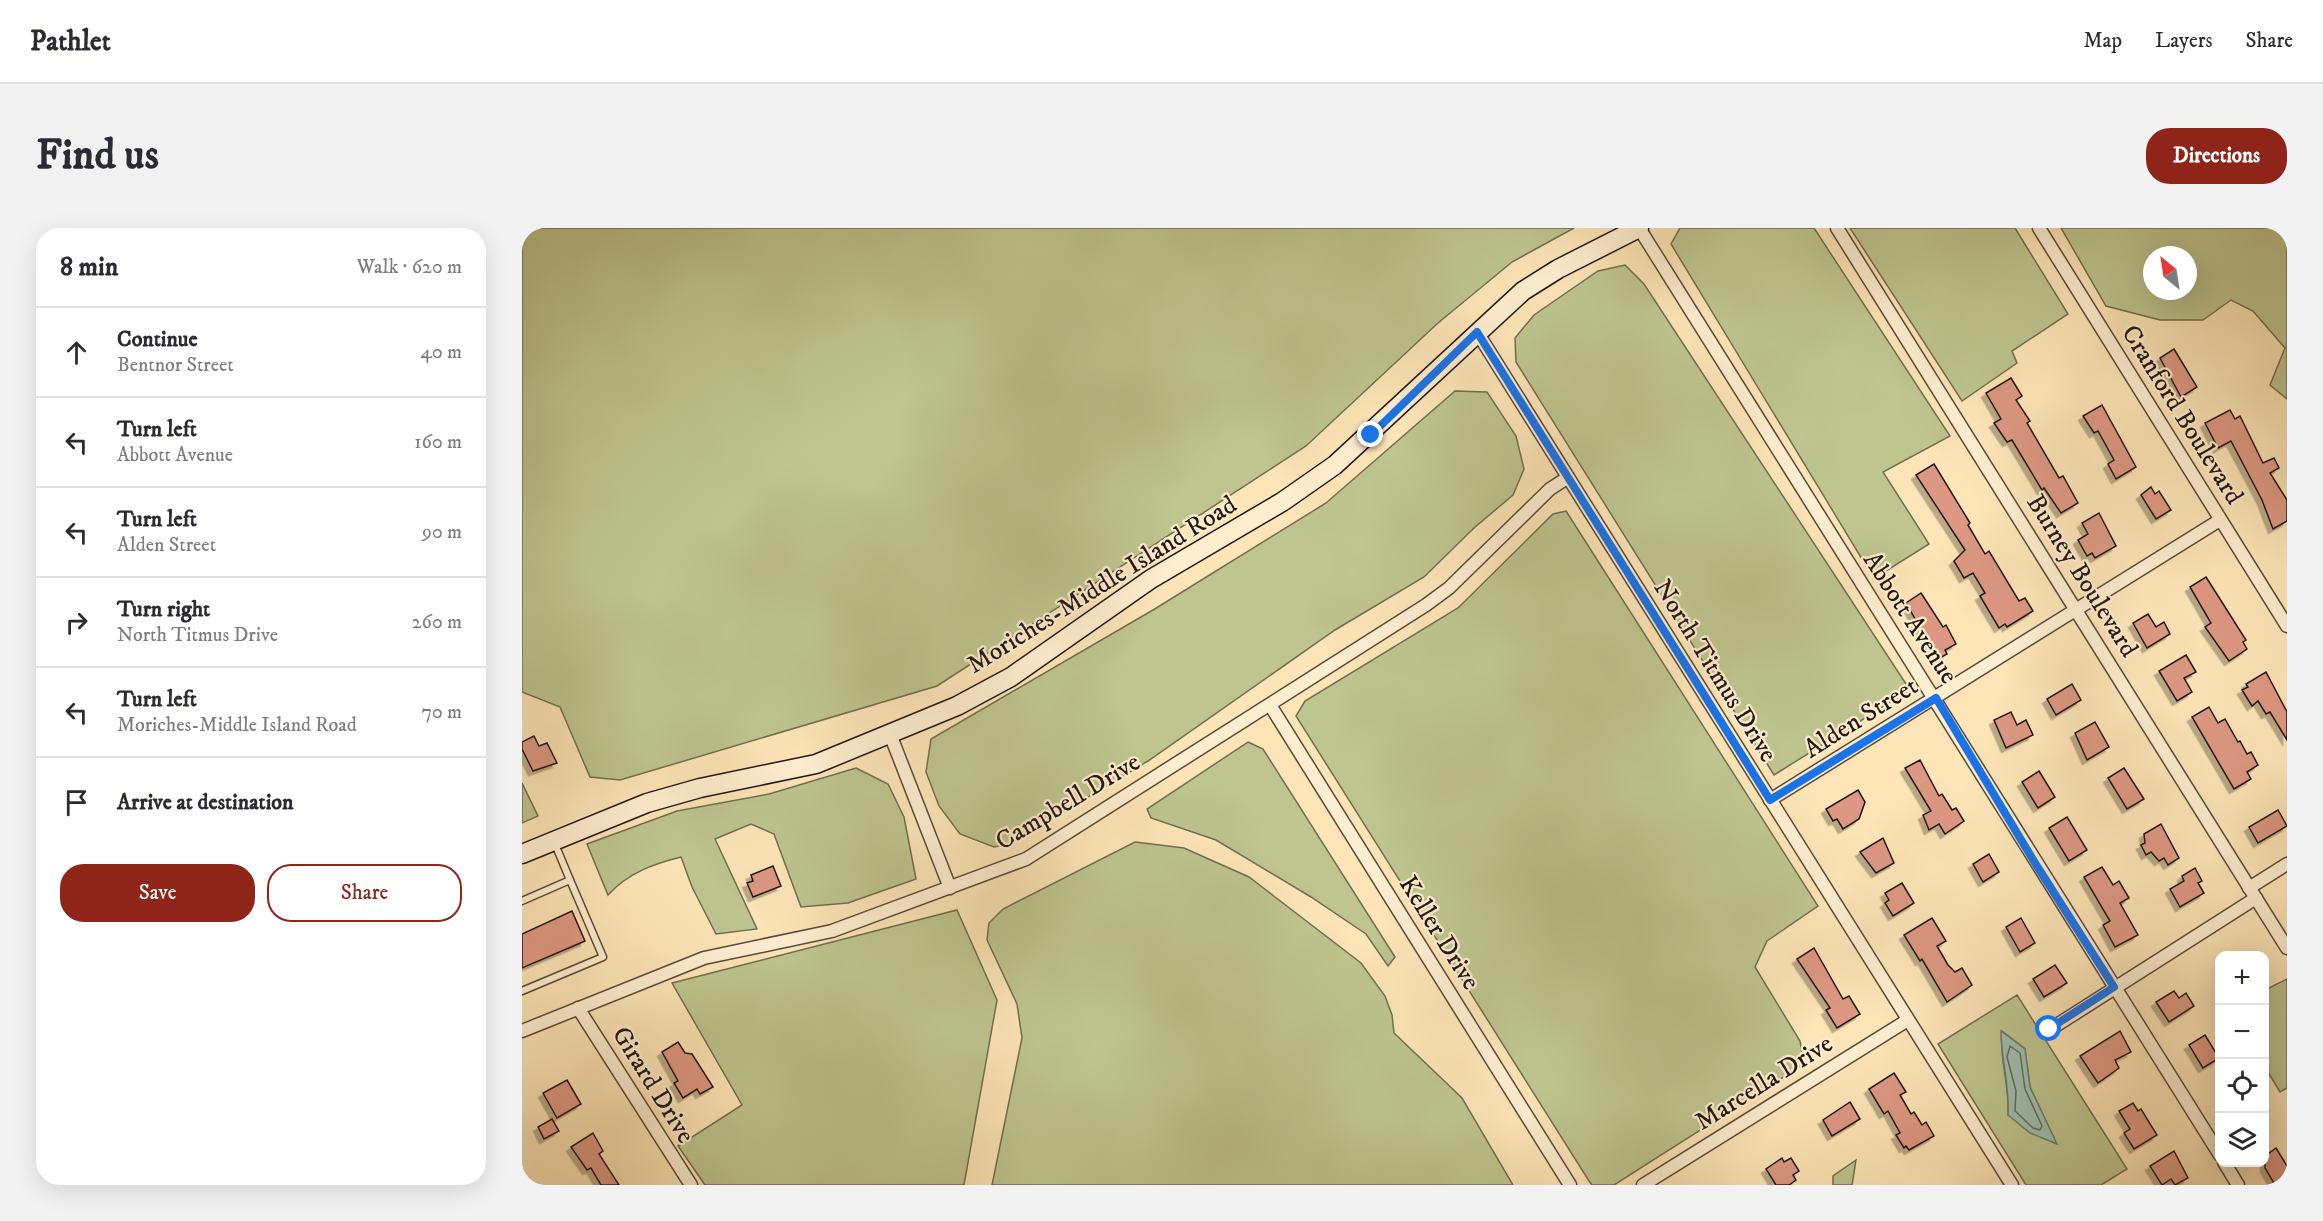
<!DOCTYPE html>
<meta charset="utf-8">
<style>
body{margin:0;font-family:"IM FELL DW Pica",serif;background:#f2f2f3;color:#2b2b33}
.controls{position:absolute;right:18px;bottom:18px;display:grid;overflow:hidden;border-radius:12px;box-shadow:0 6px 24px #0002}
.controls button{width:54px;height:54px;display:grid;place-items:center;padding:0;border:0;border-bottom:2px solid #e1e1e2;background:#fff;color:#2b2b33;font:30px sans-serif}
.compass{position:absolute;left:1621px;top:18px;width:54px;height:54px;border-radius:50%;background:#fff;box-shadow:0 6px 24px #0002;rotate:330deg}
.stop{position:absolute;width:18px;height:18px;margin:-14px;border:4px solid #1a73e8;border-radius:50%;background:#fff}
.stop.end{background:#1a73e8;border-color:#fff;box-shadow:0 2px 6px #0008}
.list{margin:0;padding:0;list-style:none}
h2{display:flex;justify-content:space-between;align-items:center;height:78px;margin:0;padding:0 24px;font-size:26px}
h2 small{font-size:20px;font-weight:400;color:#7c7c81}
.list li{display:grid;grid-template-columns:39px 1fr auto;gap:18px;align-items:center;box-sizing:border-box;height:90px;padding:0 24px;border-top:2px solid #e1e1e2}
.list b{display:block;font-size:22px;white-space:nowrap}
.list p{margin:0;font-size:20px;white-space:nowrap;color:#7c7c81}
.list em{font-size:20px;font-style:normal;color:#7c7c81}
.actions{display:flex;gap:12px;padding:18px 24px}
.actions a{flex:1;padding:14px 0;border:2px solid #8f2418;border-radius:24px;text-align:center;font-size:21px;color:#8f2418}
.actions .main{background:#8f2418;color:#fff}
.icon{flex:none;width:33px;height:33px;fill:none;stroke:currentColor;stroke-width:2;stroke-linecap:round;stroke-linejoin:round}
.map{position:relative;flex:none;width:1765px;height:957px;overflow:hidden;border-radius:24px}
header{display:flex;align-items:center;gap:36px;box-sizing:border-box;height:84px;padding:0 30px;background:#fff;border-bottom:2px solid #e1e1e2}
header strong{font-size:28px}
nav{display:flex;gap:33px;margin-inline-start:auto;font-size:21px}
.intro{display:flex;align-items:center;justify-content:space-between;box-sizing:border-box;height:144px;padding:0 36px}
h1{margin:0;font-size:42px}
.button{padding:15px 27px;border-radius:24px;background:#8f2418;color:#fff;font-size:21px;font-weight:700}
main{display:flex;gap:36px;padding:0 36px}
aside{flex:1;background:#fff;border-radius:24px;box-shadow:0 6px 24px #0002}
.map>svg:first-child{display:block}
.green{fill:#bec58f;stroke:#716e50;stroke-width:1.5;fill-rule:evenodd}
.water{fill:#9fbfb0;stroke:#6e7b70;stroke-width:1.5}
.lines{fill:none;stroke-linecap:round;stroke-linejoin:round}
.shore{stroke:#626a60;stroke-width:1.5}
.building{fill:#dd9883;stroke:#241610;stroke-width:1.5;filter:url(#shadow)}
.service-casing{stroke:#5a4a3a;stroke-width:9}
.minor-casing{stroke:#5a4a3a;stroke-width:15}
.secondary-casing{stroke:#241610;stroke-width:21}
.service{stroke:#feeed0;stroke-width:6}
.minor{stroke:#feeed0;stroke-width:12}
.secondary{stroke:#feeed0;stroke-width:18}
.route{stroke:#1a73e8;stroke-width:8}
.labels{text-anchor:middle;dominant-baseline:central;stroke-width:4.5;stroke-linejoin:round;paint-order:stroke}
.street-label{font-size:26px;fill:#241610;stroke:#feeed0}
</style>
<header>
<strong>Pathlet</strong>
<nav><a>Map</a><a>Layers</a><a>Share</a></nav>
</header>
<div class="intro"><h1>Find us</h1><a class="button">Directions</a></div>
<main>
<aside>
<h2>8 min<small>Walk · 620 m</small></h2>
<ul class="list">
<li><svg class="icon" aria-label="ahead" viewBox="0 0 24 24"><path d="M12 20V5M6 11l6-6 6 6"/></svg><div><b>Continue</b><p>Bentnor Street</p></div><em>40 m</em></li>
<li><svg class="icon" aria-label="left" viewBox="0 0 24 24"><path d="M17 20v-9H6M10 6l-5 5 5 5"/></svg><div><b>Turn left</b><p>Abbott Avenue</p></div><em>160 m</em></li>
<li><svg class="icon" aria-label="left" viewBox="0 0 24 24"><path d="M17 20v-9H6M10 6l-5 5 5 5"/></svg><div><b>Turn left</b><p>Alden Street</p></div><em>90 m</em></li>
<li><svg class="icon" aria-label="right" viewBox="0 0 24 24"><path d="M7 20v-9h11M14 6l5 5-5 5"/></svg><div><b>Turn right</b><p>North Titmus Drive</p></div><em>260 m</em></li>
<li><svg class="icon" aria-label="left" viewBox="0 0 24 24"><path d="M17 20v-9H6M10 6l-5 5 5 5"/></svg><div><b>Turn left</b><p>Moriches-Middle Island Road</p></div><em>70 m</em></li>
<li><svg class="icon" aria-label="arrive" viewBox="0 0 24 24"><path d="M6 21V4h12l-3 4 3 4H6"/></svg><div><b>Arrive at destination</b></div></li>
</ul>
<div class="actions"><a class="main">Save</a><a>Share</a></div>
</aside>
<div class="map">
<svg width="1765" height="957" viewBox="0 0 1765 957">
<defs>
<filter id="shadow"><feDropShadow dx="-4.5" dy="4.5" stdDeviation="0" flood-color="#0004"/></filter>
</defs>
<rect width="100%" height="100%" fill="#fde5b7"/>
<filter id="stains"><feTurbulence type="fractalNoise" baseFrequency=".00333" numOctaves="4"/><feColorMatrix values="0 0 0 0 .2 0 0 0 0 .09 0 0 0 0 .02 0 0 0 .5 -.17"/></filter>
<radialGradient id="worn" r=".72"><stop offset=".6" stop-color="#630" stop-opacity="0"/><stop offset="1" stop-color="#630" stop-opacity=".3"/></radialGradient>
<!-- green -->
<g class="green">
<polygon points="0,0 1052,0 990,34 916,95 784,218 415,458 98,552 68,549 38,479 0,464"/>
<polygon points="1158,0 1292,0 1428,208 1361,244 1407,316 1364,343 1346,341 1149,16"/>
<polygon points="1328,0 1493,0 1546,86 1490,123 1495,135 1440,173"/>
<path d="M1539,0H1765V171L1748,157L1763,120L1731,83L1709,72L1681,92H1638L1584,78ZM1630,27H1666V63H1630Z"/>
<polygon points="1103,37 1122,56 1388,462 1252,547 994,134 993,110 1012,87 1076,43"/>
<polygon points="933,163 965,164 994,208 1002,241 991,267 952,300 902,349 813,402 626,533 488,616 472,619 438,606 417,578 404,544 409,511 631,382 804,275"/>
<polygon points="1044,283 1296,678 1245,713 1233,739 1278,813 1282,836 1092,957 1070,957 1067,953 774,488 783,473 936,380 1031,286"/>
<polygon points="726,514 741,521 873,729 866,738 844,706 789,669 694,612 629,590 625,581"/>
<path d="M334,540L366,556L382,589L394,651L326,675L279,679L252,606L229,596L193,611L235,701L194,706L170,659L159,629C131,636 106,645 86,667L65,616L155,583L247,566Z"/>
<polygon points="0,555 16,588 0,595"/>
<polygon points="613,614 662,620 727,649 839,735 863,768 870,787 872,805 940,870 991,957 470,957 500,810 495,776 465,712 467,695 481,681"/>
<polygon points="435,682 475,772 442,957 183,957 156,918 220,877 150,755"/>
<polygon points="1765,751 1765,860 1758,864 1743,839 1743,762"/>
<path d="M1495,767L1605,941L1579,957H1504L1416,816ZM1480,803L1503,821L1508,859L1534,915L1486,887C1488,858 1477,832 1480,803Z"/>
<polygon points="1334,932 1330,957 1311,957 1311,948"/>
</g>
<!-- water -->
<path class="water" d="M1479,803L1503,821L1508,859L1535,916L1508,905L1486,887C1488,858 1479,832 1479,803Z"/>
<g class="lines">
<!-- shore -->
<polygon class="shore" points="1488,818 1498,825 1503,861 1520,898 1518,902 1511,900 1493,883 1494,863 1485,829"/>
</g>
<!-- building -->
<g class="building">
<polygon points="1652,121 1675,159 1659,169 1638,130"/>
<polygon points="1489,150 1500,168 1494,172 1508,193 1505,195 1537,250 1541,248 1556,275 1539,285 1522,260 1520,262 1490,212 1485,214 1472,195 1479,191 1464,165"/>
<polygon points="1580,177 1614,239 1594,251 1586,236 1592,232 1576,203 1572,205 1561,188"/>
<polygon points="1708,182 1713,191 1718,188 1741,235 1752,230 1757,240 1748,245 1765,272 1765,293 1751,301 1740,272 1709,213 1696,220 1683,195"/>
<polygon points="1412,236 1448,295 1446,297 1463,326 1467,323 1497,373 1503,370 1511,383 1485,399 1483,396 1477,400 1458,368 1463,365 1451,345 1442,350 1432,333 1443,322 1394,247"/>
<polygon points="1629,259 1633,266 1637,263 1649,282 1634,291 1619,267"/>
<polygon points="1577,285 1594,318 1573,330 1570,325 1565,328 1556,312 1566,306 1560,295"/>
<polygon points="1684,349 1724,412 1721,414 1725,421 1707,433 1683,399 1689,395 1668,359"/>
<polygon points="1399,365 1421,399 1424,397 1434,416 1423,422 1425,426 1416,431 1384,375"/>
<polygon points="1626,386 1634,399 1642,394 1648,406 1625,420 1611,395"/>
<polygon points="1664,427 1674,444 1662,450 1670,464 1655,473 1637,443"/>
<polygon points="1744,444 1765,484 1765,512 1748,484 1744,486 1736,473 1730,478 1720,462 1726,459 1724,456"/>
<polygon points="1550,456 1559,472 1534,487 1525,471"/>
<polygon points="1687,479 1696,495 1703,491 1716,514 1718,513 1725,526 1729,524 1736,537 1725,544 1729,551 1712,561 1670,489"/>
<polygon points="1489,484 1495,497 1504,492 1511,507 1484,520 1472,492"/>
<polygon points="1573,494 1587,519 1565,532 1553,505"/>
<polygon points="12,508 17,518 25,515 35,535 11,543 0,521 0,514"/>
<polygon points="1398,532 1417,568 1420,566 1430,582 1434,580 1442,593 1423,606 1417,596 1407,602 1401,587 1409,583 1383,540"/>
<polygon points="1602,540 1622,571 1605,581 1586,550"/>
<polygon points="1517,543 1533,569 1516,580 1500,554"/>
<polygon points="1336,562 1343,574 1337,591 1321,601 1315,591 1311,593 1304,581"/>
<polygon points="1756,582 1765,598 1736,615 1727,599"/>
<polygon points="1545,589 1565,622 1547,633 1527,600"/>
<polygon points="1639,596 1657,630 1646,637 1642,630 1637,633 1629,624 1624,627 1619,617 1623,615 1622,606"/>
<polygon points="1361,610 1372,635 1354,645 1338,624"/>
<polygon points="1467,626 1477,644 1461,654 1451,636"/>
<polygon points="251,638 259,658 231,669 225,655 231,653 229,647"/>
<polygon points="1580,639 1591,657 1597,653 1607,670 1598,675 1616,707 1593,719 1581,697 1588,693 1562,649"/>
<polygon points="1673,640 1680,653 1676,655 1682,665 1658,679 1648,661 1662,653 1660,648"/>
<polygon points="1380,655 1392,675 1371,688 1363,675 1367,672 1363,665"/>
<polygon points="50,683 63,713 0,740 0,706"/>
<polygon points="1410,690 1424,713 1415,718 1426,737 1433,744 1440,740 1450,757 1425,774 1400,731 1398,733 1382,707"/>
<polygon points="1499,690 1513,715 1498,724 1484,699"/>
<polygon points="1292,720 1321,771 1327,768 1338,786 1315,800 1304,782 1308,780 1275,731"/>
<polygon points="1533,737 1545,755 1522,769 1511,751"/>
<polygon points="1652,763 1657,770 1664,765 1672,778 1647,794 1634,774"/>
<polygon points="1598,803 1609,824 1593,832 1597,840 1576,855 1558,828"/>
<polygon points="1683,807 1697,830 1681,840 1667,817"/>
<polygon points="156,814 163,825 170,826 191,859 178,866 175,861 161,870 152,855 156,853 140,824"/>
<polygon points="1372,845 1384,864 1378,867 1389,886 1392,884 1400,897 1404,894 1412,908 1387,922 1384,918 1382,920 1374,907 1378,905 1366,883 1362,886 1347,861"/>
<polygon points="45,852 59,876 35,890 21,865"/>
<polygon points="1328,874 1338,891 1310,908 1301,892"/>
<polygon points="1611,875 1616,883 1619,881 1635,907 1612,921 1602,905 1608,901 1597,883"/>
<polygon points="30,891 37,903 22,911 16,899"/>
<polygon points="71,905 81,923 77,926 97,957 79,957 69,940 65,942 49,919"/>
<polygon points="1754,920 1765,938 1765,950 1753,957 1743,940 1743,928"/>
<polygon points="1652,923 1666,950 1653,957 1649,951 1640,957 1628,938"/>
<polygon points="1260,930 1262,934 1269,930 1277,943 1271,947 1274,952 1267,957 1254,957 1244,941"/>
</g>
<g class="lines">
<!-- service casing -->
<g class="service-casing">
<g id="service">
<polyline points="0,673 48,652 33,616"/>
<polyline points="0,763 81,729 48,652"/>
</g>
</g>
<!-- minor casing -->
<g class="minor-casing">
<g id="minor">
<polyline points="1117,0 1698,927"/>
<polyline points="1315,0 1765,720"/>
<polyline points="1517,0 1765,398"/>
<polyline points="955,104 1490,957"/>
<polyline points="748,477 1048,957"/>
<polyline points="368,506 428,660"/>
<polyline points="1248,572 1698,292"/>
<polyline points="1727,660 1765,636"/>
<polyline points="56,780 169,957"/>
<polyline points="1527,802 1734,670"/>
<polyline points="0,803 182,730 310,703 504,631 904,377 927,360 1028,261 1045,250"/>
<polyline points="1702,934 1716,957"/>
<polyline points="1121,957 1386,792"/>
</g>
</g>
<!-- secondary casing -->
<g class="secondary-casing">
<polyline id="secondary" points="0,626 125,575 178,560 294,536 435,478 489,449 629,351 760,274 813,237 1001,63 1036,41 1117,0"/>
</g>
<!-- service -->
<use href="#service" class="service"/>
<!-- minor -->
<use href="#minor" class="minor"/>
<!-- secondary -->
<use href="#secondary" class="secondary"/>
</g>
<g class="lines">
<!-- route -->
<polyline class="route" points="849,207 955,104 1248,572 1414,470 1513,635 1592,759 1527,801"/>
</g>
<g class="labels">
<!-- street labels -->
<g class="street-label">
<text transform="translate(1660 187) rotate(58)">Cranford Boulevard</text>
<text transform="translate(1560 348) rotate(58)">Burney Boulevard</text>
<text transform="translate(580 357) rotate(-32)">Moriches-Middle Island Road</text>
<text transform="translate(1388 390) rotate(57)">Abbott Avenue</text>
<text transform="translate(1193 443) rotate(58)">North Titmus Drive</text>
<text transform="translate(1339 490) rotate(-32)">Alden Street</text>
<text transform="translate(546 574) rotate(-31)">Campbell Drive</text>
<text transform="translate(917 705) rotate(58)">Keller Drive</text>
<text transform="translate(1242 855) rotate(-32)">Marcella Drive</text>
<text transform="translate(131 857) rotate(58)">Girard Drive</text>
</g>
</g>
<rect width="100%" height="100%" filter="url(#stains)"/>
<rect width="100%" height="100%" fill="url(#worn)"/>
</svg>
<div class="controls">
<button>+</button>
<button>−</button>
<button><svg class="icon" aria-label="locate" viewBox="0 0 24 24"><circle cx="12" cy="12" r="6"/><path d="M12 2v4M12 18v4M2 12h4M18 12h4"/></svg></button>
<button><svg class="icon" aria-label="layers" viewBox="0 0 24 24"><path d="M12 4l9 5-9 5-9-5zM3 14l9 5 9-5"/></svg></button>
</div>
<svg class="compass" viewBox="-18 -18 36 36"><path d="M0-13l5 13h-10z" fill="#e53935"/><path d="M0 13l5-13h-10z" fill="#7c7c81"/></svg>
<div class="stop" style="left:1527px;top:801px"></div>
<div class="stop end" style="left:849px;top:207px"></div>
</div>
</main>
